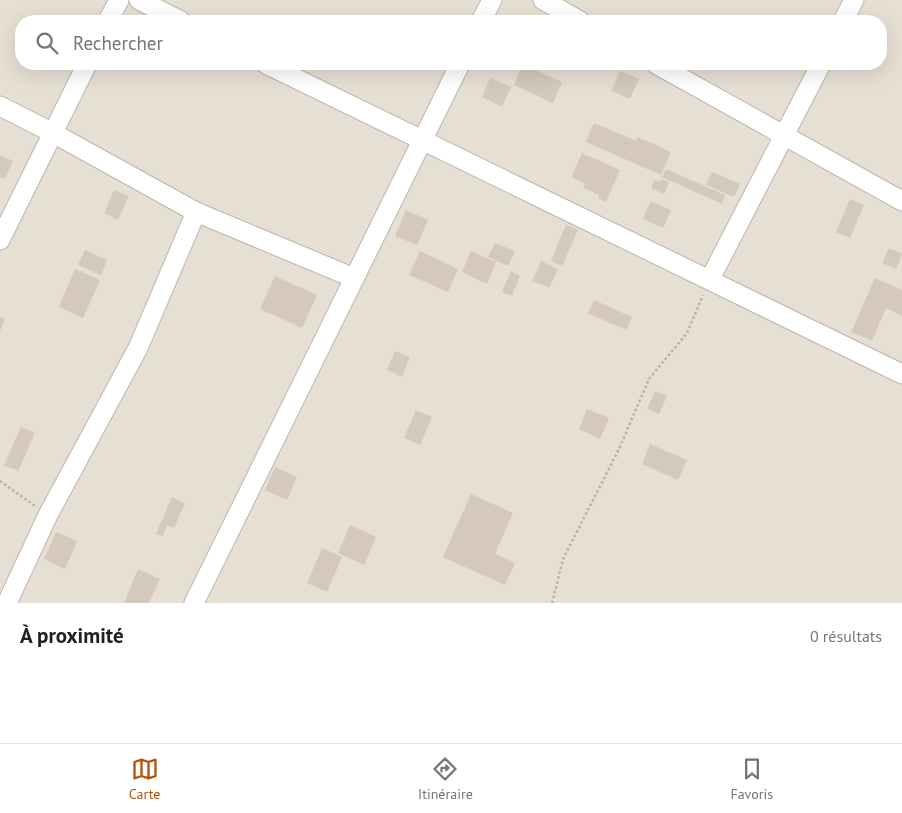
<!DOCTYPE html>
<html lang="fr">
<meta charset="utf-8">
<style>
body{margin:0;font-family:"PT Sans",sans-serif;background:#f2f2f2;color:#202124}
.list{margin:0;padding:0;list-style:none}
h2{display:flex;justify-content:space-between;align-items:center;height:65px;margin:0;padding:0 20px;font-size:21px}
h2 small{font-size:16px;font-weight:400;color:#757577}
.icon{flex:none;width:28px;height:28px;fill:none;stroke:currentColor;stroke-width:2;stroke-linecap:round;stroke-linejoin:round}
.map{position:relative;flex:none;width:902px;height:603px;overflow:hidden}
.search{position:absolute;background:#fff;box-shadow:0 5px 20px #0002;left:15px;right:15px;top:15px;height:55px;display:flex;align-items:center;gap:12px;box-sizing:border-box;padding:0 18px;border-radius:20px;color:#757577;font-size:19px}
.sheet{height:140px;background:#fff}
nav{display:flex;justify-content:space-around;align-items:center;box-sizing:border-box;height:70px;border-top:1px solid #e0e0e0;background:#fff;font-size:14px;color:#757577}
nav a{display:grid;justify-items:center;gap:2px}
nav .on{color:#b45309}
.map>svg:first-child{display:block}
.residential{fill:#e6dfd4;fill-rule:evenodd}
.building{fill:#d4c9bc}
.lines{fill:none;stroke-linecap:round;stroke-linejoin:round}
.minor-casing{stroke:#bdb5a9;stroke-width:21}
.path{stroke:#bfb09b;stroke-width:2.5;stroke-dasharray:2.5 2.5;stroke-linecap:butt}
.minor{stroke:#fff;stroke-width:19}
</style>
<div class="map">
<svg width="902" height="603" viewBox="0 0 902 603">
<rect width="100%" height="100%" fill="#f2eee6"/>
<!-- residential -->
<path class="residential" d="M0,0H902V603H0ZM21,21H881V64H21Z"/>
<!-- building -->
<g class="building">
<polygon points="523,64 562,82 553,103 514,85"/>
<polygon points="620,71 639,79 630,99 611,91"/>
<polygon points="490,78 511,87 502,107 482,97"/>
<polygon points="594,123 636,141 638,137 671,152 661,175 586,142"/>
<polygon points="582,153 620,170 606,202 598,198 599,195 583,188 585,183 572,177"/>
<polygon points="0,155 13,161 5,179 0,177"/>
<polygon points="666,169 725,195 722,204 662,177"/>
<polygon points="712,172 740,184 734,197 706,185"/>
<polygon points="661,179 669,182 664,194 651,188 654,180 660,182"/>
<polygon points="114,190 129,196 118,220 104,213"/>
<polygon points="850,199 864,205 850,238 836,232"/>
<polygon points="651,201 671,210 663,228 643,219"/>
<polygon points="406,210 428,220 417,245 395,236"/>
<polygon points="566,225 578,230 562,266 551,261"/>
<polygon points="495,243 515,251 508,266 488,257"/>
<polygon points="889,248 902,254 896,269 882,263"/>
<polygon points="85,250 107,260 101,275 78,265"/>
<polygon points="420,251 458,269 448,292 409,275"/>
<polygon points="471,251 496,262 487,284 462,272"/>
<polygon points="541,261 558,269 549,288 532,281"/>
<polygon points="75,269 100,280 83,318 59,307"/>
<polygon points="511,271 520,276 512,296 502,292"/>
<polygon points="275,276 317,295 302,328 260,309"/>
<polygon points="875,278 902,290 902,316 886,308 872,341 851,332"/>
<polygon points="594,300 632,317 626,330 588,313"/>
<polygon points="0,316 5,319 0,331"/>
<polygon points="395,351 410,357 402,377 387,370"/>
<polygon points="655,391 667,396 659,414 647,409"/>
<polygon points="587,409 609,418 600,439 579,429"/>
<polygon points="416,410 432,417 420,445 404,438"/>
<polygon points="21,427 35,433 18,471 4,465"/>
<polygon points="650,444 687,460 678,480 642,464"/>
<polygon points="275,467 297,477 287,500 265,490"/>
<polygon points="471,494 513,513 495,554 515,563 505,585 443,557"/>
<polygon points="172,497 185,503 174,528 167,525 163,536 156,534"/>
<polygon points="350,525 376,537 364,565 338,553"/>
<polygon points="56,532 77,541 65,569 44,559"/>
<polygon points="322,548 342,557 327,592 307,583"/>
<polygon points="138,569 160,579 149,603 124,603"/>
</g>
<g class="lines">
<!-- minor casing -->
<g class="minor-casing">
<g id="minor">
<polyline points="139,0 181,21"/>
<polyline points="543,0 580,21"/>
<polyline points="108,21 119,0"/>
<polyline points="481,21 492,0"/>
<polyline points="843,21 854,0"/>
<path d="M266,64C477,169 691,269 902,374"/>
<polyline points="656,64 902,201"/>
<polyline points="0,106 53,133 196,212 354,278"/>
<polyline points="0,240 87,64"/>
<polyline points="710,279 821,64"/>
<polyline points="7,603 48,515 138,348 196,212"/>
<polyline points="194,603 460,64"/>
</g>
</g>
<!-- path -->
<g class="path">
<polyline points="0,481 35,506"/>
<polyline points="552,603 563,559 619,449 649,379 687,333 703,295"/>
</g>
<!-- minor -->
<use href="#minor" class="minor"/>
</g>
</svg>
<div class="search"><svg class="icon" aria-label="search" viewBox="0 0 24 24"><circle cx="10" cy="10" r="6"/><path d="M15 15l6 6"/></svg>Rechercher</div>
</div>
<section class="sheet">
<h2>À proximité<small>0 résultats</small></h2>
<ul class="list">
</ul>
</section>
<nav>
<a class="on"><svg class="icon" aria-label="map" viewBox="0 0 24 24"><path d="M3 6l6-2 6 2 6-2v14l-6 2-6-2-6 2zM9 4v14M15 6v14"/></svg>Carte</a>
<a><svg class="icon" aria-label="directions" viewBox="0 0 24 24"><path d="M12 3l9 9-9 9-9-9zM9 14v-3h6M13 9l2 2-2 2"/></svg>Itinéraire</a>
<a><svg class="icon" aria-label="saved" viewBox="0 0 24 24"><path d="M7 4h10v16l-5-4-5 4z"/></svg>Favoris</a>
</nav>
